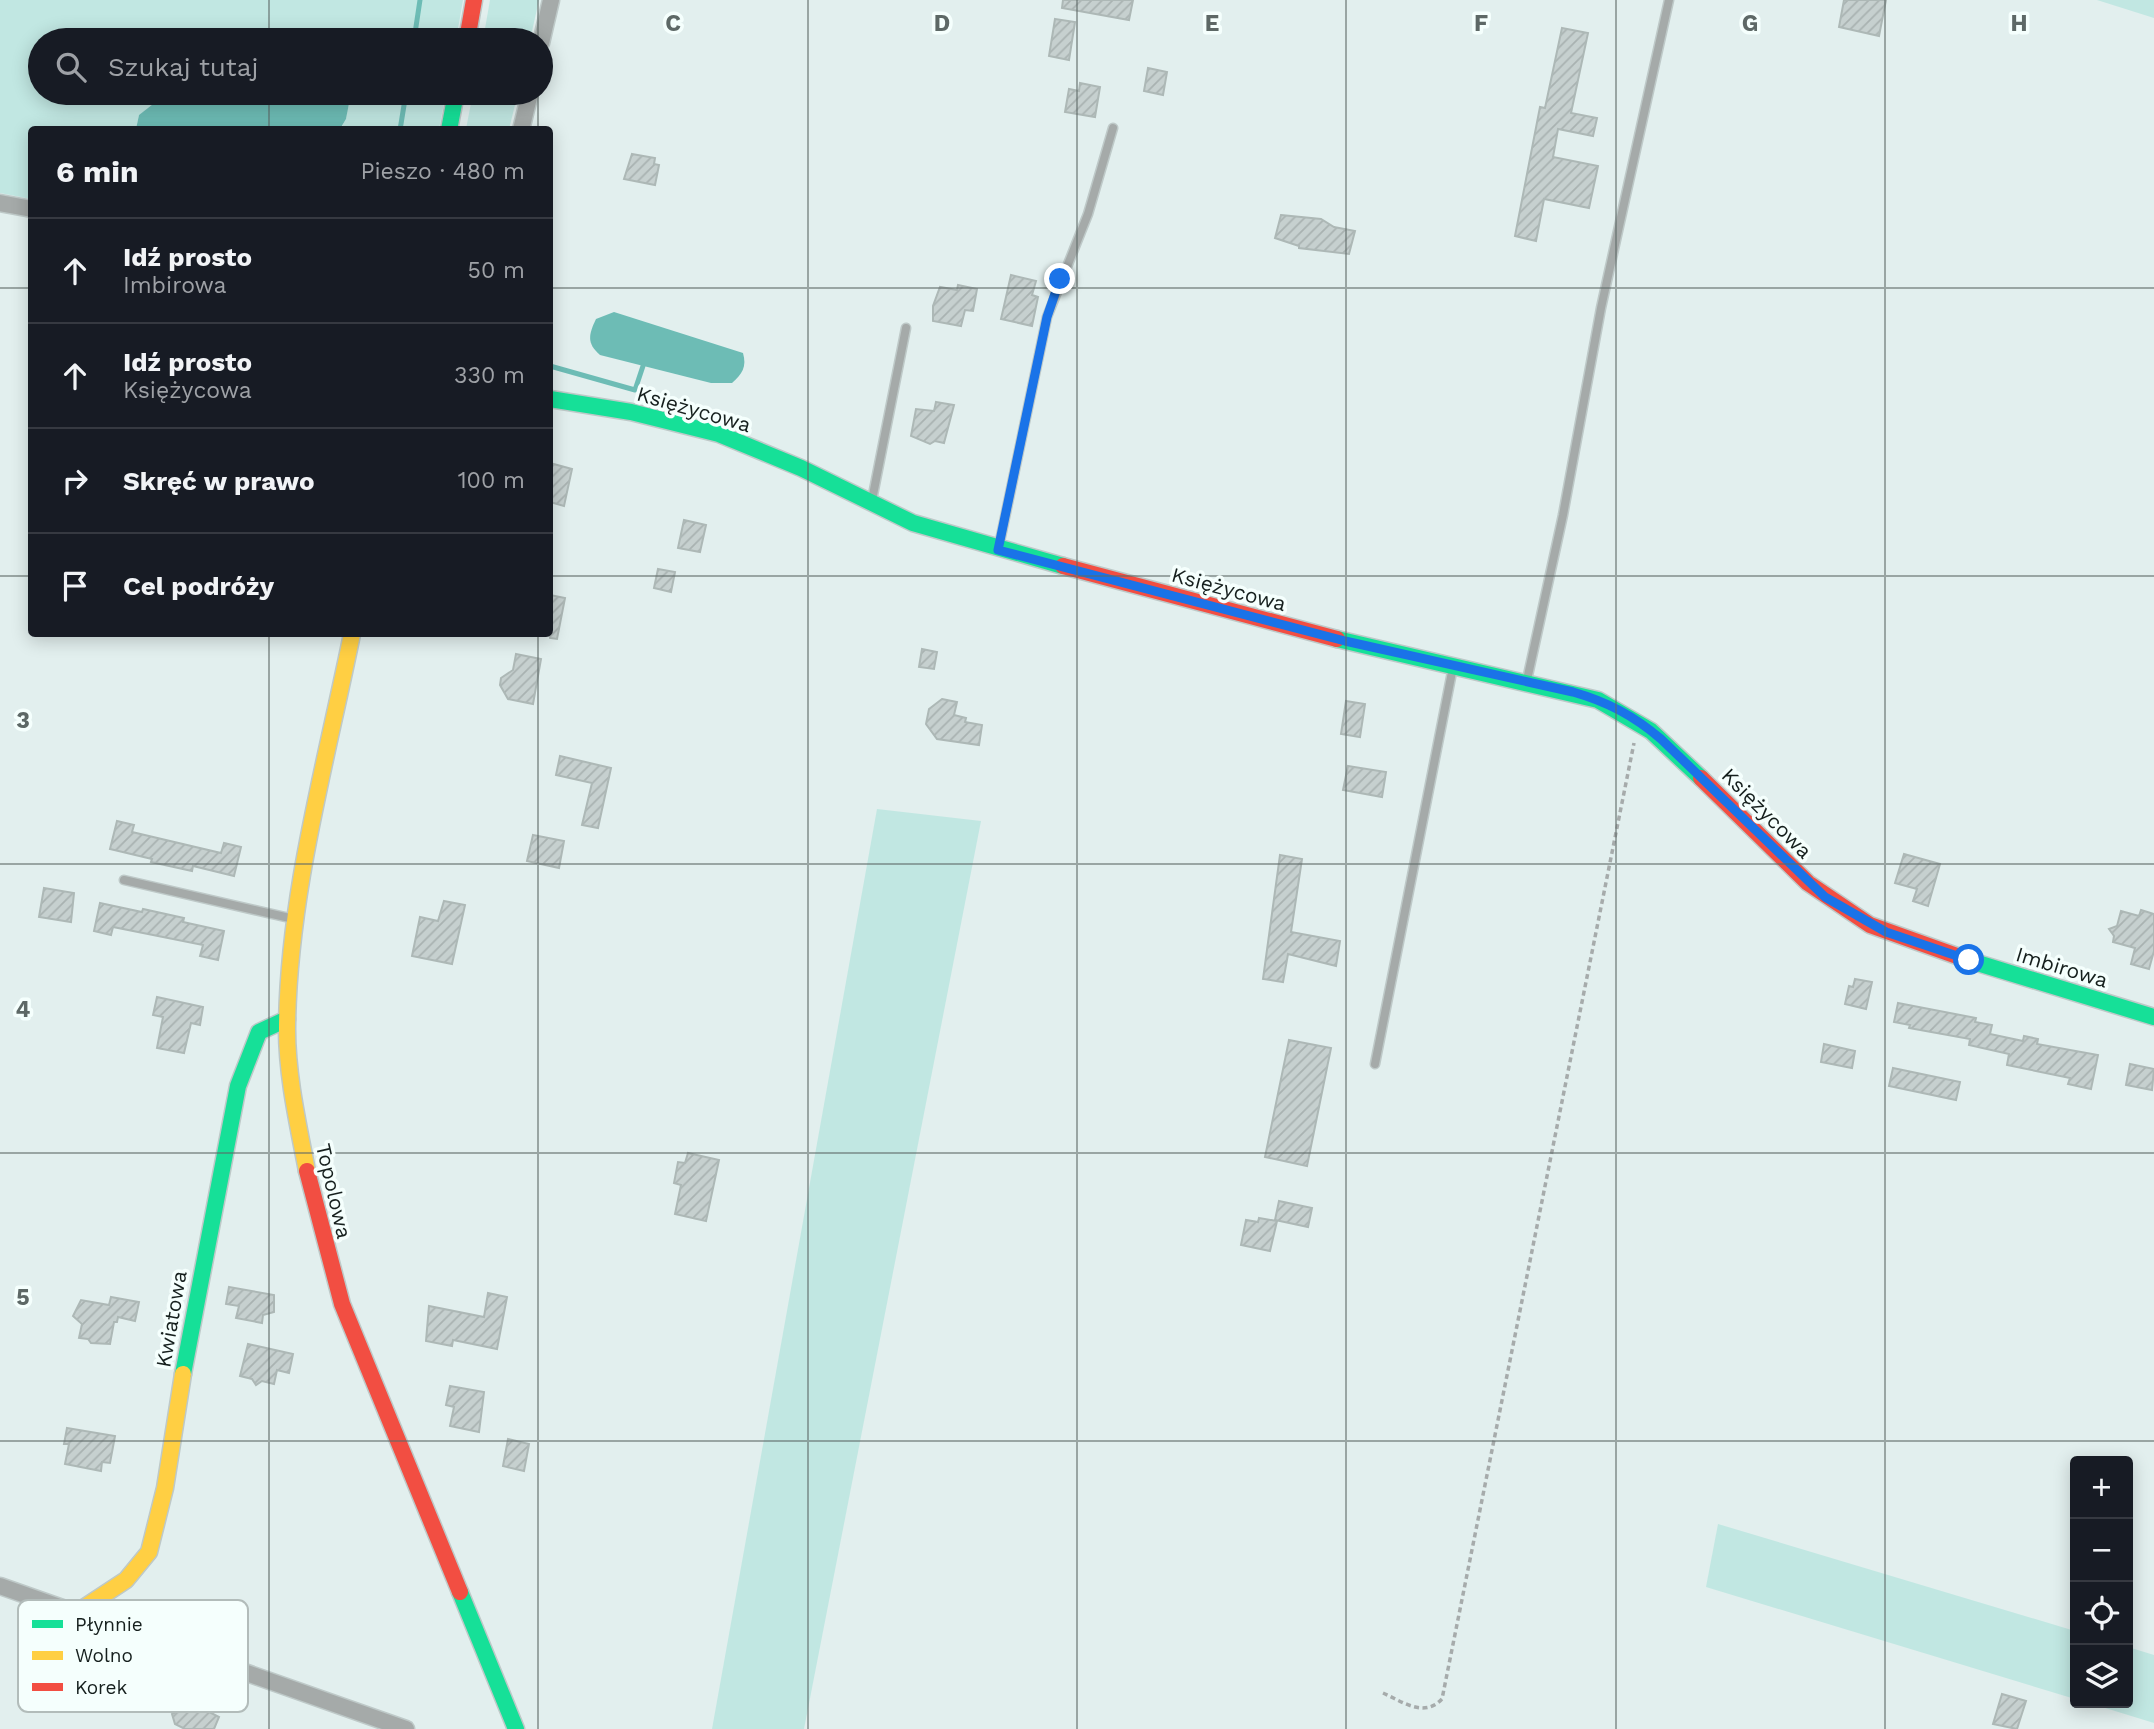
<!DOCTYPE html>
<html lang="pl">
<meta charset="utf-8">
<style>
body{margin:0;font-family:"Work Sans",sans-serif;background:#242831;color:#f1f3f6}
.controls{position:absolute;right:21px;bottom:21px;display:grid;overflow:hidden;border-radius:7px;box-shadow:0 4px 18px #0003}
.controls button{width:63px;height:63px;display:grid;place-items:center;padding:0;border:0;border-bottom:2px solid #363941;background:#171b24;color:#f1f3f6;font:35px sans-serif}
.stop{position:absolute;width:21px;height:21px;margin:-16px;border:5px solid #1a73e8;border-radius:50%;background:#fff}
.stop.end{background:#1a73e8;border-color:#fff;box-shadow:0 2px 7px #0008}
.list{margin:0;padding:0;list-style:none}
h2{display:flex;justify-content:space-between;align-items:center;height:91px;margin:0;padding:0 28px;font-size:30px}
h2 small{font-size:23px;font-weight:400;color:#9ea1a6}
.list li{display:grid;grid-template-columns:46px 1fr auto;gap:21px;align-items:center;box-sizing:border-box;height:105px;padding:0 28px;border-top:2px solid #363941}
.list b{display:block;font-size:26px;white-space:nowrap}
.list p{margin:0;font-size:23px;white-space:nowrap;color:#9ea1a6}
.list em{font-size:23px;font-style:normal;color:#9ea1a6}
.icon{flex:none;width:38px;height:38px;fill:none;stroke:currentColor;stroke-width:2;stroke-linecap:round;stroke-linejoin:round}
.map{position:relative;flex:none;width:2154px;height:1729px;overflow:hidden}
.search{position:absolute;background:#171b24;box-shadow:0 4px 18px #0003;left:28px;top:28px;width:525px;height:77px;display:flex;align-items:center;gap:18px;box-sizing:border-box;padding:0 24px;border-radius:38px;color:#9ea1a6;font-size:26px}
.panel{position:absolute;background:#171b24;box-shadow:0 4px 18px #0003;left:28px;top:126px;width:525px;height:511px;border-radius:7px}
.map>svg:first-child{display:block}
.grass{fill:#c1e7e2}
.water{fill:#6dbcb5}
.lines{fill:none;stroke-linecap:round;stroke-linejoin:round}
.stream{stroke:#6dbcb5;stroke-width:5}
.building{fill:url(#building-hatch);stroke:#adb8b6;stroke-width:2}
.lane-casing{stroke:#bec9c8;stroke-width:11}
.street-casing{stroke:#bec9c8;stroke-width:19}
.fast-casing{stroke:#bec9c8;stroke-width:19}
.slow-casing{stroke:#bec9c8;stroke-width:19}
.jam-casing{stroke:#bec9c8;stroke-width:19}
.path{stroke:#a6abab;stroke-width:3.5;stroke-dasharray:5 3.5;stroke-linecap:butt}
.lane{stroke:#a5aaa9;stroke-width:8}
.street{stroke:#a5aaa9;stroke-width:16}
.fast{stroke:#16e098;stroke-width:16}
.slow{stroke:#ffcf43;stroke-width:16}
.jam{stroke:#f24e42;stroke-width:16}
.route{stroke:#1a73e8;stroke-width:9}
.grid{fill:none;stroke:#5d6866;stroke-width:2;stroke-opacity:0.55}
.labels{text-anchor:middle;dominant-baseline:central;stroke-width:7;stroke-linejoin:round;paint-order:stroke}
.street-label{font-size:21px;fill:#151f1d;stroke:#f5fffd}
.key{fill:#f5fffd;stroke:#b2bcba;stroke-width:2}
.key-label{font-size:19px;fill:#151f1d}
.grid-label{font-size:23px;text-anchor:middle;font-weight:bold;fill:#5d6866;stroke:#f5fffd;stroke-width:7;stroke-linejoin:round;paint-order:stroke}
</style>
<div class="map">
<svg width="2154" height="1729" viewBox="0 0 2154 1729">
<defs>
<pattern id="building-hatch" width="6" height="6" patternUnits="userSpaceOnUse" patternTransform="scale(1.75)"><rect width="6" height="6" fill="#c6d0cf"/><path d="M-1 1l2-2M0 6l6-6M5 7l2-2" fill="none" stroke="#a9b2b1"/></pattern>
</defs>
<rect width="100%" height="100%" fill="#e2efee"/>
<!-- grass -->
<g class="grass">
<polygon points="0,0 463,0 456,40 335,40 312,30 293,30 246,40 40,40 40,93 167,93 139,115 136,129 32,130 31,199 0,193"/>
<polygon points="490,0 539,0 530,40 483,40"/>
<polygon points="2097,0 2154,0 2154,18"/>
<polygon points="351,93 446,93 439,129 340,130 346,119"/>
<polygon points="473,93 518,93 509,129 466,129"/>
<polygon points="877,809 981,821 804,1729 712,1729"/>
<polygon points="1718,1524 2075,1631 2075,1699 1706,1587"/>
<polygon points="2128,1647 2154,1655 2154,1723 2089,1703 2128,1703"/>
</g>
<!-- water -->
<g class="water">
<polygon points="293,30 312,30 335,40 246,40"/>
<polygon points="167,93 351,93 346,119 340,129 136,129 139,115"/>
<path d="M614,312L743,353C747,367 742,374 732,383H711L600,355C586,343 589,334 596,319Z"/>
</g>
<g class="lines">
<!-- stream -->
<g class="stream">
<polyline points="414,40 420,0"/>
<polyline points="400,130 406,93"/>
<polyline points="550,366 635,390 643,366"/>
</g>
</g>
<!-- building -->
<g class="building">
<polygon points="1063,0 1133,0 1129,20 1062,8"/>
<polygon points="1844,0 1886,0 1879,36 1839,27"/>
<polygon points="1055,19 1075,22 1069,60 1049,56"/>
<polygon points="1562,28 1588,33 1571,113 1597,118 1593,136 1558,129 1553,157 1598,166 1589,208 1544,199 1536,241 1515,236 1540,107 1545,108"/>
<polygon points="1148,68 1167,72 1163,95 1144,91"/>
<polygon points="1080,83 1100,87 1095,117 1065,112 1069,89 1079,91"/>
<polygon points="632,154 655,158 654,164 659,165 655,185 624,179"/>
<polygon points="1281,215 1321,219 1334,227 1355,231 1349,254 1299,248 1299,246 1275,238"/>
<polygon points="1011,275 1036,281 1032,295 1038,297 1032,326 1001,319"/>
<polygon points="958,285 977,289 973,311 965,310 961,326 933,321 933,306 940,287 957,290"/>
<polygon points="936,402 954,405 944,443 935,441 930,444 911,436 916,409 934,411"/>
<polygon points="550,463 572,469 564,506 550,502"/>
<polygon points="684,520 706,525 700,552 678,548"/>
<polygon points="658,569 675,572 671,592 654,588"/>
<polygon points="550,595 565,598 557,639 550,638"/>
<polygon points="922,649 937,652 934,669 919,667"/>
<polygon points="516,654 541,659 533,704 508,699 500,685 501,678 513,670"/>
<polygon points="942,699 957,702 954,715 966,718 965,722 982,725 979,745 937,739 926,724 929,709"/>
<polygon points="1346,701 1365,704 1360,737 1341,734"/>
<polygon points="560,756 611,768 598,828 582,825 592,783 556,775"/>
<polygon points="1348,766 1386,772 1382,797 1343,790"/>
<polygon points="117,821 134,825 132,832 221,853 224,843 241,847 234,876 193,866 192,871 151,862 152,859 110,849"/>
<polygon points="533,835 564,841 559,868 527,861"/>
<polygon points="1904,854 1940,864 1928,906 1913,901 1917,889 1895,883"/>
<polygon points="1280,855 1302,859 1291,932 1340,941 1336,966 1288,954 1283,982 1263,979"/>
<polygon points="44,888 74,893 71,922 39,917"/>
<polygon points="444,901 465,905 452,964 412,956 420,917 438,921"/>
<polygon points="100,903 142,912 143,909 184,918 183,922 224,931 218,960 200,956 203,945 113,927 111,935 94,931"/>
<polygon points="2141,910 2154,914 2154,951 2149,969 2131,964 2135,948 2113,942 2114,936 2109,929 2117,926 2121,911 2139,916"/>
<polygon points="1855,979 1872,982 1866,1009 1845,1004 1849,986 1853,987"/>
<polygon points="157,997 203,1007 200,1025 191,1023 184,1053 157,1048 163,1017 153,1015"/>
<polygon points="1898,1003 1976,1018 1975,1022 1992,1025 1990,1034 2023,1041 2024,1036 2038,1039 2037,1044 2098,1055 2091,1089 2068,1084 2070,1078 2007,1065 2009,1054 1969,1045 1970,1039 1909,1028 1910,1025 1894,1022"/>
<polygon points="1289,1040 1331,1048 1307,1166 1265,1157"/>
<polygon points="1824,1044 1855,1051 1852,1068 1821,1062"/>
<polygon points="2130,1064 2154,1069 2152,1090 2126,1085"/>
<polygon points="1893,1068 1960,1082 1956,1100 1889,1086"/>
<polygon points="688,1153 719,1160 706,1221 675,1214 681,1185 674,1183 678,1162 685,1163"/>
<polygon points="1279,1201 1312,1208 1308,1227 1275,1220"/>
<polygon points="1259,1218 1277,1221 1270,1251 1241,1245 1246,1220 1258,1222"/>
<polygon points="229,1287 274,1295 274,1312 263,1315 262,1323 236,1318 239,1306 226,1304"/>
<polygon points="488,1293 507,1297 497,1349 453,1340 452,1346 426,1341 429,1306 484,1317"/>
<polygon points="111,1297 139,1302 135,1321 118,1317 117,1322 114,1322 110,1344 91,1343 88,1339 79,1338 82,1324 73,1316 81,1300 109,1305"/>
<polygon points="248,1344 293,1354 289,1373 277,1370 274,1384 262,1381 256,1385 252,1379 240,1376"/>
<polygon points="450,1386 484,1392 479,1432 450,1426 454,1407 446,1405"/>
<polygon points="67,1428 115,1436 110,1463 102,1462 101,1471 65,1464 69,1444 64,1444"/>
<polygon points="508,1439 529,1444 524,1471 503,1466"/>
<polygon points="2002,1694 2026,1701 2017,1729 1993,1724"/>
<polygon points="184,1699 219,1717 214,1729 185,1729 175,1724 172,1714 178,1711"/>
</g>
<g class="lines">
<!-- lane casing -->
<g class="lane-casing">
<g id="lane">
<polyline points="872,500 906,328"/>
<polyline points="999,546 1047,317 1088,214 1113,128"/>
<polyline points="1527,680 1563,515 1601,308 1669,0"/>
<polyline points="124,880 294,919"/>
<polyline points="1375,1064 1453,667"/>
</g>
</g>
<!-- street casing -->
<g class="street-casing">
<g id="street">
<polyline points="541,43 551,0"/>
<polyline points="521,130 530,93"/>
<polyline points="0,203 32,209"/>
<polyline points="0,1586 406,1729"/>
</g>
</g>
<!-- fast casing -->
<g class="fast-casing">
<g id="fast">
<polyline points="449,130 456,93"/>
<polyline points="550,399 631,412 719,434 801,468 913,523 1063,566"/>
<polyline points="1337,639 1598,700 1651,731 1701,778"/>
<polyline points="1971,961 2154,1017"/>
<polyline points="183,1374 238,1086 259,1032 287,1019"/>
<polyline points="460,1592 516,1729"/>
</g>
</g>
<!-- slow casing -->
<g class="slow-casing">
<g id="slow">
<path d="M307,1171C298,1124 287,1076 287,1029C288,896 326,763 352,634"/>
<polyline points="76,1613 126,1580 149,1552 165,1488 183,1374"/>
</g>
</g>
<!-- jam casing -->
<g class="jam-casing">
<g id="jam">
<polyline points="467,40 474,0"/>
<polyline points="1063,566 1337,639"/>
<polyline points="1701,778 1808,883 1870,925 1971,961"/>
<polyline points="307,1171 342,1304 460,1592"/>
</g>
</g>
<!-- path -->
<path class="path" d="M1383,1693C1403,1702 1424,1718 1442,1699L1634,743"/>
<!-- lane -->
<use href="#lane" class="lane"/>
<!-- street -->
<use href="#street" class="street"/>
<!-- fast -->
<use href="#fast" class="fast"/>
<!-- slow -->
<use href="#slow" class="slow"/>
<!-- jam -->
<use href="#jam" class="jam"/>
</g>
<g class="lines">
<!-- route -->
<path class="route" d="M1060,279L1047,317L998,550L1345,641L1573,692C1608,702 1634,716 1661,739L1825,897L1886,932L1969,960"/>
</g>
<!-- grid -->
<path class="grid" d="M269,0V40M538,0V40M808,0V1729M1077,0V1729M1346,0V1729M1616,0V1729M1885,0V1729M269,93V130M538,93V130M0,288H32M550,288H2154M0,576H32M550,576H2154M269,634V1729M538,634V1729M0,864H2154M0,1153H2154M0,1441H2154"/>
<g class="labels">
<!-- street labels -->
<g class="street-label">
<text transform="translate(694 409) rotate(16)">Księżycowa</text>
<text transform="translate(1229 589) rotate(15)">Księżycowa</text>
<text transform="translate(1767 813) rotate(45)">Księżycowa</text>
<text transform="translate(2062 967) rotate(17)">Imbirowa</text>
<text transform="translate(334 1191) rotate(77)">Topolowa</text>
<text transform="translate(171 1319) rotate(-80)">Kwiatowa</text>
</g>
</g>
<!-- legend -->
<rect x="18" y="1600" width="230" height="112" rx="10" class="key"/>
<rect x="32" y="1620" width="31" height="8" fill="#16e098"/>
<rect x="32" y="1651" width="31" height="9" fill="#ffcf43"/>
<rect x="32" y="1683" width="31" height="8" fill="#f24e42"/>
<g class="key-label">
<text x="75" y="1631">Płynnie</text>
<text x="75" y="1662">Wolno</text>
<text x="75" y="1694">Korek</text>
</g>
<g class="grid-label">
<text x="673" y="31">C</text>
<text x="942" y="31">D</text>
<text x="1212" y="31">E</text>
<text x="1481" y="31">F</text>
<text x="1750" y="31">G</text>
<text x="2019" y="31">H</text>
<text x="23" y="728">3</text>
<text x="23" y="1017">4</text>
<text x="23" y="1305">5</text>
</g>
</svg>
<div class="controls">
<button>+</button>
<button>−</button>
<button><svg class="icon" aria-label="locate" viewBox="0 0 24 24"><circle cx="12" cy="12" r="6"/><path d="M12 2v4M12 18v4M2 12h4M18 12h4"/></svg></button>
<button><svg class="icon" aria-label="layers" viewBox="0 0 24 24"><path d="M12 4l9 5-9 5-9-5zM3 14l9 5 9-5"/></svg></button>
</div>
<div class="stop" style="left:1969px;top:960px"></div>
<div class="stop end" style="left:1060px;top:279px"></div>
<div class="search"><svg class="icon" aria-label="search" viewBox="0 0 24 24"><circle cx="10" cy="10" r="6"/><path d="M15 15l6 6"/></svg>Szukaj tutaj</div>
<section class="panel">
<h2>6 min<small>Pieszo · 480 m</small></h2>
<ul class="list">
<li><svg class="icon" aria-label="ahead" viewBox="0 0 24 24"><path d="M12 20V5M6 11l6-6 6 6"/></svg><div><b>Idź prosto</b><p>Imbirowa</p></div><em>50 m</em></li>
<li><svg class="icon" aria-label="ahead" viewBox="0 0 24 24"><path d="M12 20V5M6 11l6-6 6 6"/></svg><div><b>Idź prosto</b><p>Księżycowa</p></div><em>330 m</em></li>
<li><svg class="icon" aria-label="right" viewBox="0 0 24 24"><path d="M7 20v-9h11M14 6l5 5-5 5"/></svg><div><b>Skręć w prawo</b></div><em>100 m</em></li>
<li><svg class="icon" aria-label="arrive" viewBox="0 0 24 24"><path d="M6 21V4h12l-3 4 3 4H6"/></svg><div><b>Cel podróży</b></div></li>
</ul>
</section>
</div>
